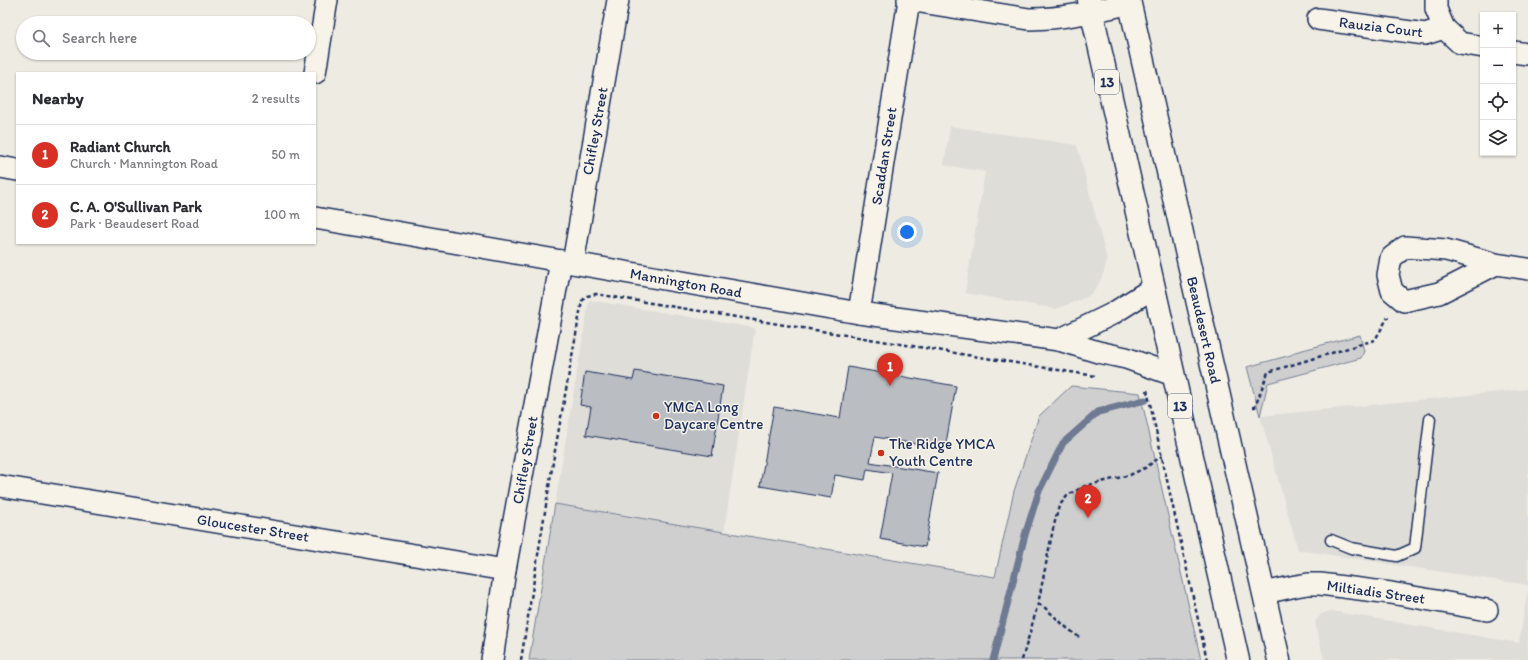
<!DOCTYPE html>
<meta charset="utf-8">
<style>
body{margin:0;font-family:Itim,sans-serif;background:#f7f7f7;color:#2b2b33}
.controls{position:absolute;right:12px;top:12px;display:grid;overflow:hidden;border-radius:0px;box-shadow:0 1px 3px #0004}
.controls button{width:36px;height:36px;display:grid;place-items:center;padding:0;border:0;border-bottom:1px solid #e1e1e2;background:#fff;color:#2b2b33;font:20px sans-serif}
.you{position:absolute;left:907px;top:232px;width:14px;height:14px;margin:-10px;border:3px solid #fff;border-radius:50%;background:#1a73e8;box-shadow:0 0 0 6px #1a73e833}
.badge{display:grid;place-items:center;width:26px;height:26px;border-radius:50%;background:#d93025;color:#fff;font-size:13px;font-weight:700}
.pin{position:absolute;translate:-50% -33px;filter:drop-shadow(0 1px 2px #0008)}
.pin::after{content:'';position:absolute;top:21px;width:14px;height:12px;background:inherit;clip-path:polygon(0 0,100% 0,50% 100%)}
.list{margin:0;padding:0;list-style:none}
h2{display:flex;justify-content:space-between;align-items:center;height:52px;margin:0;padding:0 16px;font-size:17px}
h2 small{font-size:13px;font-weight:400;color:#7c7c81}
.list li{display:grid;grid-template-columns:26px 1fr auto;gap:12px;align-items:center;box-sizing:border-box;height:60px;padding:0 16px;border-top:1px solid #e1e1e2}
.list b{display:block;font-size:15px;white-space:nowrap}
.list p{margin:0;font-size:13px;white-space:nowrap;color:#7c7c81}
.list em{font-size:13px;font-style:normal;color:#7c7c81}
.icon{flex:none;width:22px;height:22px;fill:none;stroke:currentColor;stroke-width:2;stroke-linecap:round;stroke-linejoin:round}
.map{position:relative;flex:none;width:1528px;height:660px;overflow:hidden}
.search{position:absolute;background:#fff;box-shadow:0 1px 3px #0004;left:16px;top:16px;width:300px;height:44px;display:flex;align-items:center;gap:10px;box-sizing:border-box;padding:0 14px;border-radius:22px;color:#7c7c81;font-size:15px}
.panel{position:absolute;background:#fff;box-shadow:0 1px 3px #0004;left:16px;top:72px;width:300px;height:172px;border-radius:0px}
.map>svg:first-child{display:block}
.built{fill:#deddd8}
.green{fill:#cfcfcf;stroke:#757f96}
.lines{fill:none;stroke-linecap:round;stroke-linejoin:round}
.stream{stroke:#6e7992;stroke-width:7}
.building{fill:#babdc2;stroke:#1b2f5e}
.lane-casing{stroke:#1b2f5e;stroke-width:13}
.street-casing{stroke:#1b2f5e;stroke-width:24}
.highway-casing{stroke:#1b2f5e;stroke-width:25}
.path{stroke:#1b2f5e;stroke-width:2.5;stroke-dasharray:4 3;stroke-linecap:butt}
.lane{stroke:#f7f3e8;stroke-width:10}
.street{stroke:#f7f3e8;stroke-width:21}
.highway{stroke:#f7f3e8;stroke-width:22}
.poi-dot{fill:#c8321e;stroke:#f7f3e8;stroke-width:1.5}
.labels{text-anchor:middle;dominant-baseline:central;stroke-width:3;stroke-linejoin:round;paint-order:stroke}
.shield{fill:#f7f3e8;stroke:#5d6a87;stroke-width:1}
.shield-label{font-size:14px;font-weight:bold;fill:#1b2f5e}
.street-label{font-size:15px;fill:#1b2f5e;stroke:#f7f3e8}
.poi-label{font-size:15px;fill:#1b2f5e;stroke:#f7f3e8;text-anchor:start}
</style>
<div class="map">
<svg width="1528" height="660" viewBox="0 0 1528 660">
<rect width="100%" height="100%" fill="#eeebe2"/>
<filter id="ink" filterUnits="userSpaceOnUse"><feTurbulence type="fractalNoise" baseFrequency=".025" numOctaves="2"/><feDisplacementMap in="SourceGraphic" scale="8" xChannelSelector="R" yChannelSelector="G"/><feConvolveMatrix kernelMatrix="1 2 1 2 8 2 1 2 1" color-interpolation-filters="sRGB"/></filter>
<g filter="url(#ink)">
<!-- built -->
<g class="built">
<polygon points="950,126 1077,145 1107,260 1104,272 1097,287 1089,296 1056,309 965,293 985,172 944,165"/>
<polygon points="589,300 755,328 724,532 555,504"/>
<polygon points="1528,389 1528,585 1298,550 1260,416"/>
<polygon points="1528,589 1528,660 1324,660 1315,622 1321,614 1331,611 1519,643"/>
</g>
<!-- green -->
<g class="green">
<polygon points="1360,335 1364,351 1361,358 1268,383 1260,416 1247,367 1291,355 1295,352"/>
<polygon points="1071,386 1140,393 1201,660 529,660 555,504 995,577 1014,491 1039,416"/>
</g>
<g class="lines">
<!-- stream -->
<polyline class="stream" points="993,660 1025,535 1039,491 1063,443 1098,412 1145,400"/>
</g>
<!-- building -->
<g class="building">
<polygon points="848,367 956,386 945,449 875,437 870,462 938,473 925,547 880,539 892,473 867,469 865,480 835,475 831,498 760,486 774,407 840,418"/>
<polygon points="635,371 723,386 712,456 586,435 591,407 580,405 585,372 633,380"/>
</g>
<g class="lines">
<!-- lane casing -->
<g class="lane-casing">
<polyline id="lane" points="1331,540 1351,548 1397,556 1415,548 1430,419"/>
</g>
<!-- street casing -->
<g class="street-casing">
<g id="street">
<path d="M908,0L1029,19C1064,19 1097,11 1130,3"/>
<polyline points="1436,0 1436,9 1444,28 1460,43 1483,47"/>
<polyline points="1318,19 1425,34 1444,28"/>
<polyline points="1513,52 1528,54"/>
<polyline points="315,73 327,0"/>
<polyline points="0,167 17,170"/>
<polyline points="315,218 859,313 1059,340 1098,352 1126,358 1173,375"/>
<polyline points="573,263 618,0"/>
<polyline points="1496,264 1439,293 1404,301 1392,291 1388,275 1391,258 1405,247 1446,250 1496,264 1528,269"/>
<polyline points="859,313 909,0"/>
<polyline points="1059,340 1112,314 1153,288"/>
<polyline points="0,486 505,570"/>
<polyline points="1264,593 1296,586 1308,584 1320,584 1391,593 1487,610"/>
<polyline points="492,660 505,570 561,261"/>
</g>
</g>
<!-- highway casing -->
<g class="highway-casing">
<g id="highway">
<polyline points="1089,0 1238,660"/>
<polyline points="1129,0 1279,660"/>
</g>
</g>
<!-- path -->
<g class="path">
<polyline points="1147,390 1207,660"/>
<polyline points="1253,407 1255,407 1268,372 1375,340 1388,317"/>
<polyline points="1038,604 1043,606 1067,628 1079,637"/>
<polyline points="521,660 554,456 582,301 587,296 596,294 1095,376"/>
<polyline points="1022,660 1038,604 1053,529 1059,506 1068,495 1085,486 1130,475 1145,468 1162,456"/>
</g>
<!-- lane -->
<use href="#lane" class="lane"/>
<!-- street -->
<use href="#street" class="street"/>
<!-- highway -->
<use href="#highway" class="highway"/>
</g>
</g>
<!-- markers -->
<g class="poi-dot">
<circle cx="656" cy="416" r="4"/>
<circle cx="881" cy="453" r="4"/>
</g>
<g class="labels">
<!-- shield labels -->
<g class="shield">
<rect x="1095" y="70" width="24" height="24" rx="3"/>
<rect x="1168" y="394" width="24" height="24" rx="3"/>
</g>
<g class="shield-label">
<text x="1107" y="82">13</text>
<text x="1180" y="406">13</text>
</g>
<!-- street labels -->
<g class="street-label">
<text transform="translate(1381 27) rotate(7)">Rauzia Court</text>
<text transform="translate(595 131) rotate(-80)">Chifley Street</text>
<text transform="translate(884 156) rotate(-81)">Scaddan Street</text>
<text transform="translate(686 283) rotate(10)">Mannington Road</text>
<text transform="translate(1204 330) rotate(77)">Beaudesert Road</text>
<text transform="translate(525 460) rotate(-80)">Chifley Street</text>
<text transform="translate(253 528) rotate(9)">Gloucester Street</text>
<text transform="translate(1376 592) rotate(8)">Miltiadis Street</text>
</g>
<!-- poi labels -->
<g class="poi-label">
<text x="664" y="407">YMCA Long<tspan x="664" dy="17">Daycare Centre</tspan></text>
<text x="889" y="444">The Ridge YMCA<tspan x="889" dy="17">Youth Centre</tspan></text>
</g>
</g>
</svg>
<div class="controls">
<button>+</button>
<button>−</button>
<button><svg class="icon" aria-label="locate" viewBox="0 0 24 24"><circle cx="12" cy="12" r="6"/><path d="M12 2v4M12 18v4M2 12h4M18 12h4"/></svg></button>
<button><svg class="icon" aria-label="layers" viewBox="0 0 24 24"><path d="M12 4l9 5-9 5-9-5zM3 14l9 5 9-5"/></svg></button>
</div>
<div class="you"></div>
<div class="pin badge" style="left:890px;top:386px">1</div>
<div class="pin badge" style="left:1088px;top:518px">2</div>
<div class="search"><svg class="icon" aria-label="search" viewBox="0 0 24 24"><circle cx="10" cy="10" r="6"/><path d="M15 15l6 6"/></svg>Search here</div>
<section class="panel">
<h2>Nearby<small>2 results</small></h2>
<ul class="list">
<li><span class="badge">1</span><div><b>Radiant Church</b><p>Church · Mannington Road</p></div><em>50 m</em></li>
<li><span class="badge">2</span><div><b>C. A. O'Sullivan Park</b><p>Park · Beaudesert Road</p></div><em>100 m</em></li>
</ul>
</section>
</div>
